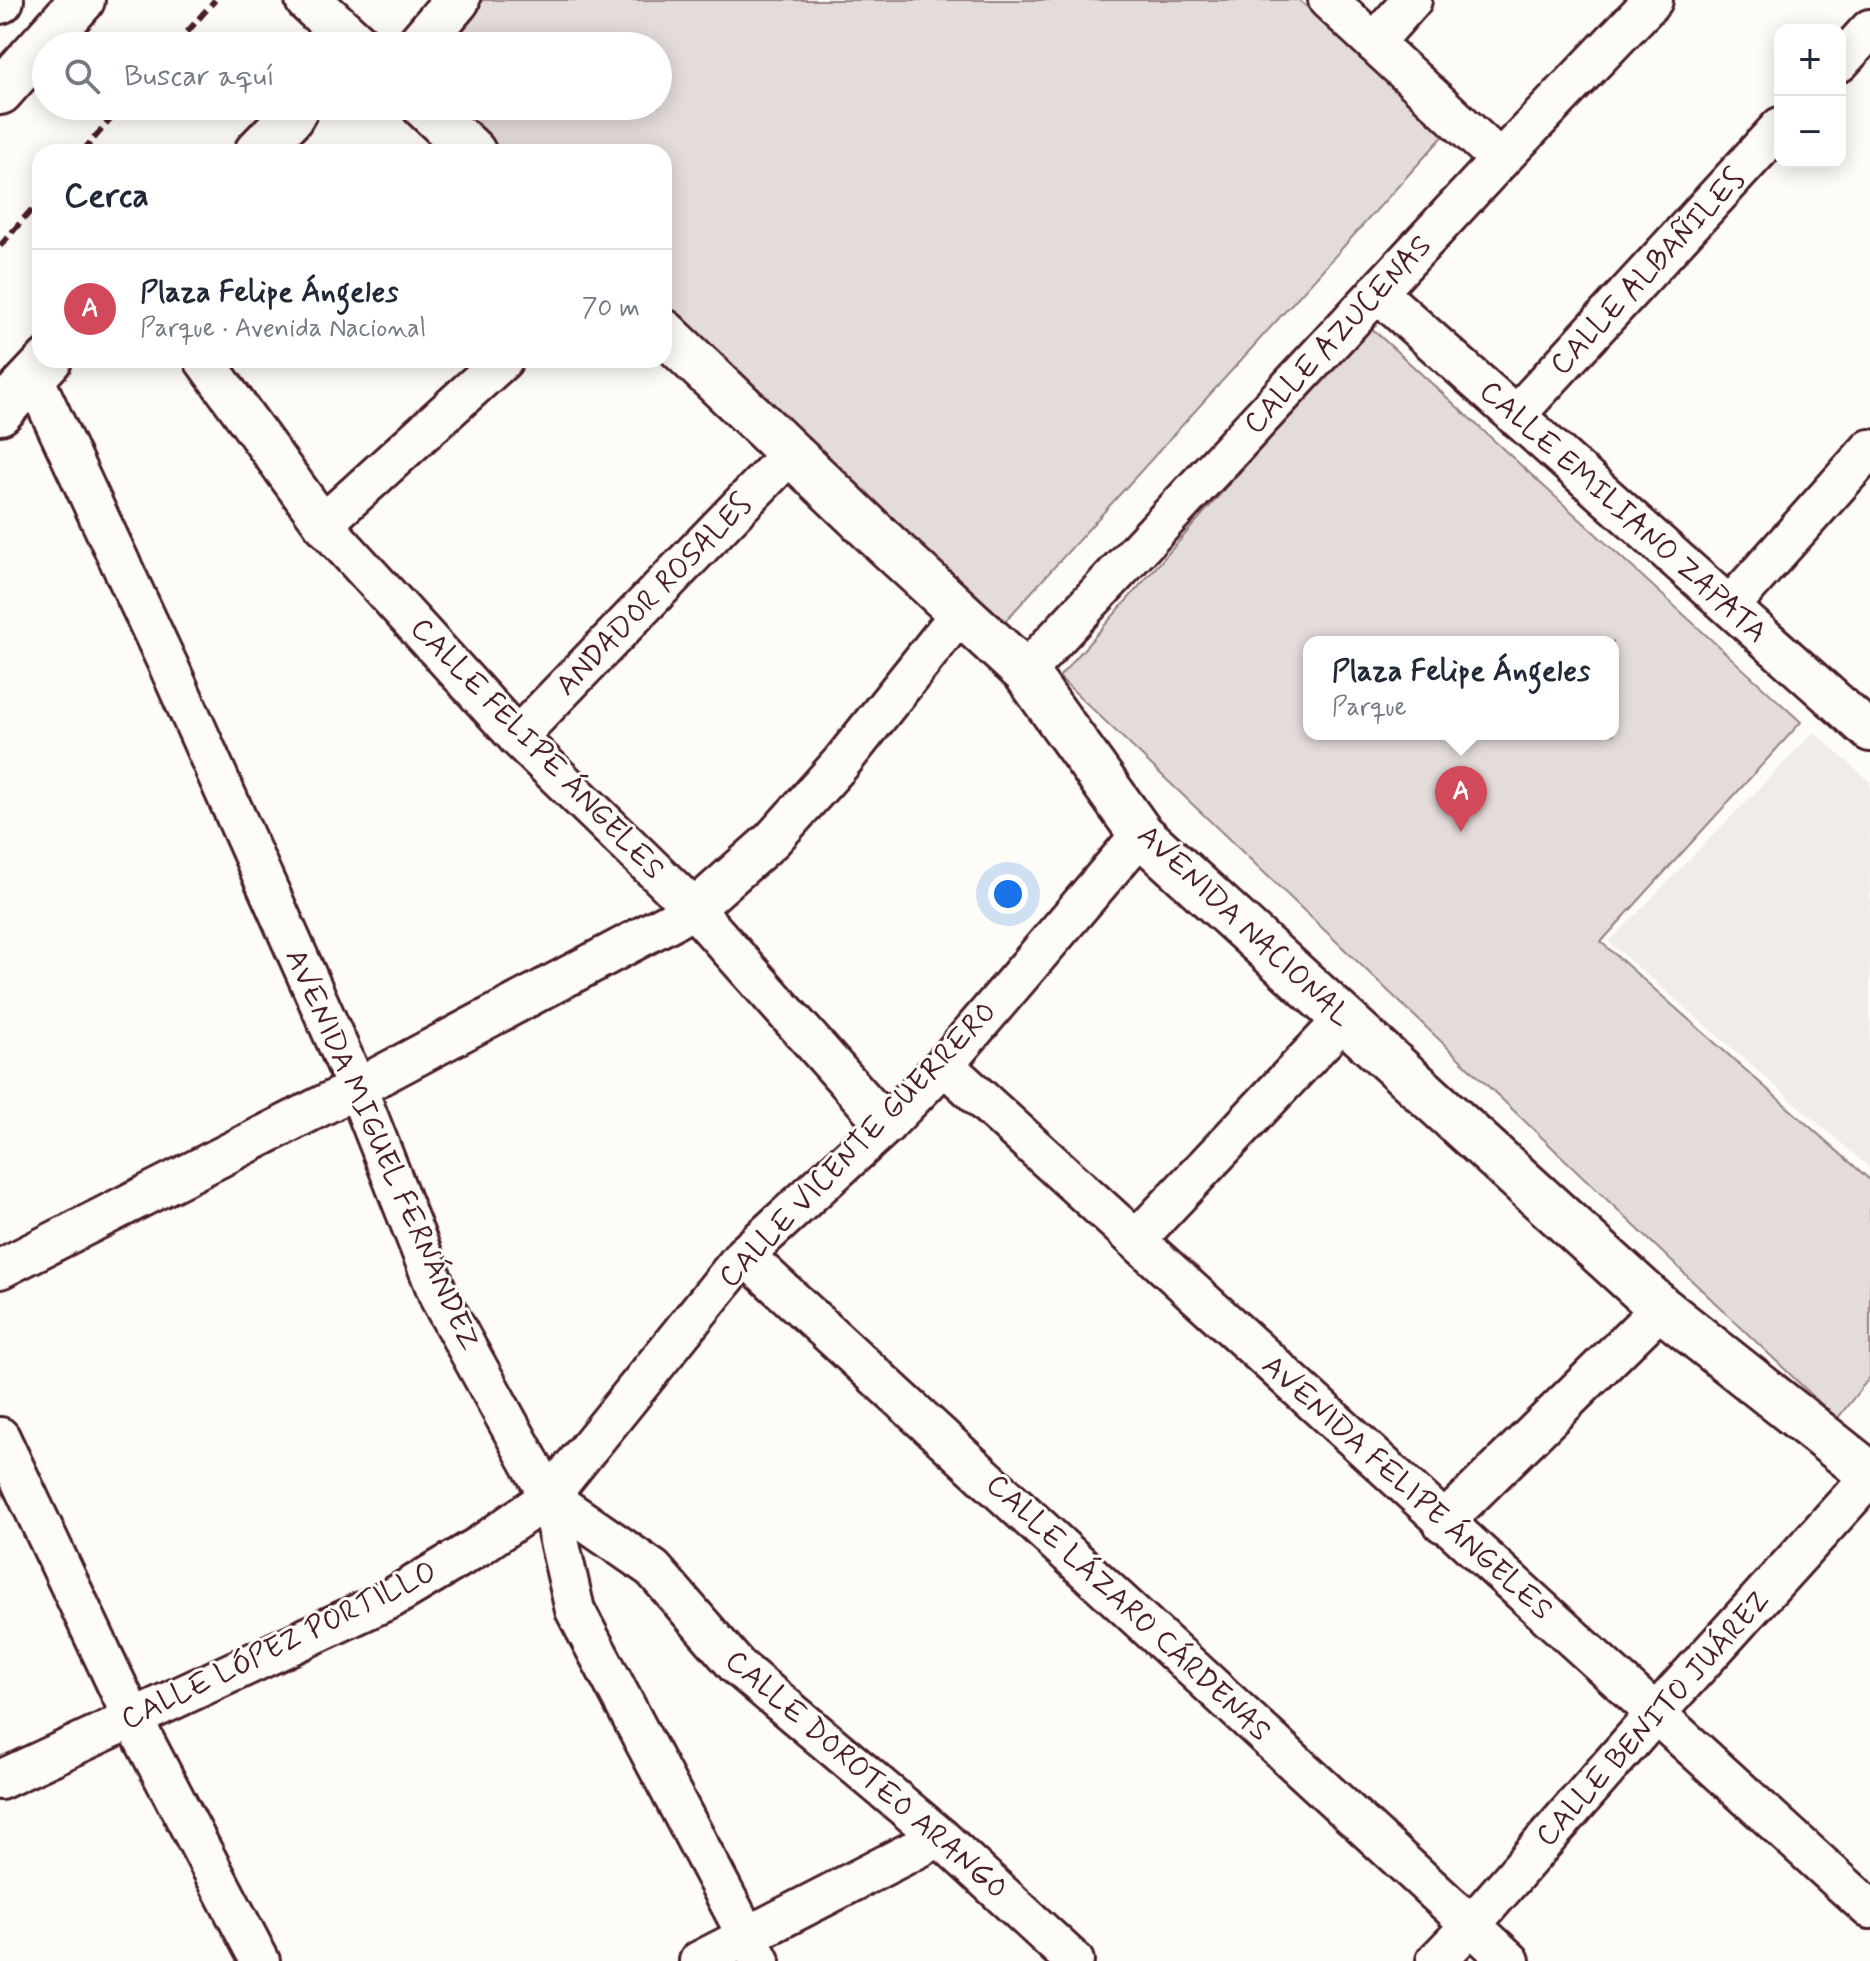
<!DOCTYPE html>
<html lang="es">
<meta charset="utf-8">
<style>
body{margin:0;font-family:Mynerve,sans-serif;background:#f2f2f3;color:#1f2937}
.controls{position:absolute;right:24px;top:24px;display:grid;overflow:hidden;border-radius:16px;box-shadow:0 4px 20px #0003}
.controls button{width:72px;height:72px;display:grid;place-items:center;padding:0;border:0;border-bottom:2px solid #e0e1e3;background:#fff;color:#1f2937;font:40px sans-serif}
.you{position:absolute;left:1008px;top:894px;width:28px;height:28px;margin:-20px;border:6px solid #fff;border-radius:50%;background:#1a73e8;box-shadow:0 0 0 12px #1a73e833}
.badge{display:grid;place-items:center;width:52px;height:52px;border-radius:50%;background:#d1495b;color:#fff;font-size:26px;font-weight:700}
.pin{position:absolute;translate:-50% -66px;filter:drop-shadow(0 2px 4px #0008)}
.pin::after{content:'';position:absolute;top:42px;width:28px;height:24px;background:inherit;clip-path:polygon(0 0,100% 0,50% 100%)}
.popup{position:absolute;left:1303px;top:636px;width:316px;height:104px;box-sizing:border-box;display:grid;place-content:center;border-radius:16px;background:#fff;filter:drop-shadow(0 2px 6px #0005);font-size:26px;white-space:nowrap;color:#747a83}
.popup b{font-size:30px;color:#1f2937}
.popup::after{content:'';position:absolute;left:50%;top:100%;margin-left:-16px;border:16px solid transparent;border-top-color:#fff}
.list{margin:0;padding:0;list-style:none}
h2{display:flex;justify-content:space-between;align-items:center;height:104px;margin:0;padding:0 32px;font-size:34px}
h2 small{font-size:26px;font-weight:400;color:#747a83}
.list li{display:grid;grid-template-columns:52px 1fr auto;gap:24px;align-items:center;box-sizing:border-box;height:120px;padding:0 32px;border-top:2px solid #e0e1e3}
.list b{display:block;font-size:30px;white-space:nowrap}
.list p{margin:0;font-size:26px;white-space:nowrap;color:#747a83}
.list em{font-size:26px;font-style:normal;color:#747a83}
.icon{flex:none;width:44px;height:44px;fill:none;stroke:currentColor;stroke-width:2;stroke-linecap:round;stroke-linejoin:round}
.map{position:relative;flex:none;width:1870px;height:1961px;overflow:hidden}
.search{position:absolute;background:#fff;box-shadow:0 4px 20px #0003;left:32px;top:32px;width:640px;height:88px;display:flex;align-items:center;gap:20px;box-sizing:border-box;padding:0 28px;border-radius:44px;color:#747a83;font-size:30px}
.panel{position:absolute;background:#fff;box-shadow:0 4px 20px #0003;left:32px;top:144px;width:640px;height:224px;border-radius:24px}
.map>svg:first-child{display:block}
.built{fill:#f0ece8}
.green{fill:#e3dcda;stroke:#967e82;stroke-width:2;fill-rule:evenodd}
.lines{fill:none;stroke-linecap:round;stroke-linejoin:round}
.street-casing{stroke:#4a1f2b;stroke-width:44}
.secondary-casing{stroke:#4a1f2b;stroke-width:50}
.primary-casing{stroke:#4a1f2b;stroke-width:50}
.street{stroke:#fdfcf7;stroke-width:38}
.secondary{stroke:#fdfcf7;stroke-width:44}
.primary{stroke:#fdfcf7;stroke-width:44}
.rail{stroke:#4a1f2b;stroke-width:6;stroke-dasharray:12 6;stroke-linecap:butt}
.labels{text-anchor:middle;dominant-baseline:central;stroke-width:6;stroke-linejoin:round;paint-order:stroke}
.street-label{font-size:30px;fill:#4a1f2b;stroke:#fdfcf7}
</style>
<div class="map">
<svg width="1870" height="1961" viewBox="0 0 1870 1961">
<rect width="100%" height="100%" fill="#fdfcf7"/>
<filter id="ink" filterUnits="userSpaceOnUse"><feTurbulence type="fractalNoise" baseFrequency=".0125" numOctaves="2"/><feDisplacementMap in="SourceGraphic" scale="16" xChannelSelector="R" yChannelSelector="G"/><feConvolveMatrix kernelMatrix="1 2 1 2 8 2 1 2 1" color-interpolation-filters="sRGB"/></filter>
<g filter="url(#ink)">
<!-- built -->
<polygon class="built" points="1814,732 1870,782 1870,1168 1609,942"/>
<!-- green -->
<g class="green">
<polygon points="482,0 1299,0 1447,132 1000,627 664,305 664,152 504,152 457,106 658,106 658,46 445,46"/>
<path d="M1369,326L1801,722L1601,942L1870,1180V1377L1837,1419L1059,677ZM1309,642H1613V734H1309Z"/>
</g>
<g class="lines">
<!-- street casing -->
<g class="street-casing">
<g id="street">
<polyline points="1328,0 1500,160"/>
<polyline points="1374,43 1412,0"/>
<polyline points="1840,62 1870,29"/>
<polyline points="1377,292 1870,732"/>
<polyline points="204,360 323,524 517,737 694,909 886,1125"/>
<polyline points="33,376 169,667 357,1088 440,1299 549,1497 575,1610 760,1961"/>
<polyline points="1515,416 1780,127"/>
<polyline points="323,524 503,360"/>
<polyline points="1730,606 1870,449"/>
<polyline points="1025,672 1500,160 1653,0"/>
<polyline points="517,737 791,453"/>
<polyline points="944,1065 1870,1909"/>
<polyline points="1136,1240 1343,1020"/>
<polyline points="744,1255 1510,1961"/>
<polyline points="0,1269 357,1088 694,909 772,840 841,763 961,612"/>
<polyline points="0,1437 132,1717 260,1961"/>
<polyline points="549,1497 653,1569 737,1666 940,1837 1074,1961"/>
<polyline points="1443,1523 1661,1308"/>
<polyline points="0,1780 392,1598 479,1546 549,1497 744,1255 886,1125 944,1065 1141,834"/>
<polyline points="699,1961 940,1837"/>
<polyline points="1436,1961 1471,1925 1656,1713 1870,1477"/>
</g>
</g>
<!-- secondary casing -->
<g class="secondary-casing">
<g id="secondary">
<polyline points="308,0 358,46"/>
<polyline points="418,46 457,0"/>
<polyline points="424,106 473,152"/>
<polyline points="257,152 290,118 297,106"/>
<polyline points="664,332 887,545 1025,672 1141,834 1661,1308 1870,1474"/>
<polyline points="0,412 49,360"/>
</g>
</g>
<!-- primary casing -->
<g class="primary-casing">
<g id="primary">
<polyline points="0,1 1,0"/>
<polyline points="0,92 82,0"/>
</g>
</g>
<!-- street -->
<use href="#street" class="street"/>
<!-- secondary -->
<use href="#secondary" class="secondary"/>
<!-- primary -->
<use href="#primary" class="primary"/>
<!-- rail -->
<g class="rail">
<polyline points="175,46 215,0"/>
<polyline points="82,152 122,106"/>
<polyline points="0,246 40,200"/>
</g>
</g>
</g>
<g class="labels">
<!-- street labels -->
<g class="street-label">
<text transform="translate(1648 272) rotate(-47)">CALLE ALBAÑILES</text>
<text transform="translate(1338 335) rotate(-47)">CALLE AZUCENAS</text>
<text transform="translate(1623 512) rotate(42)">CALLE EMILIANO ZAPATA</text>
<text transform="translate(654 595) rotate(-46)">ANDADOR ROSALES</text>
<text transform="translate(537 749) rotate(46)">CALLE FELIPE ÁNGELES</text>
<text transform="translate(1244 926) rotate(43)">AVENIDA NACIONAL</text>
<text transform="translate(858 1145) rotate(-46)">CALLE VICENTE GUERRERO</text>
<text transform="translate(382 1150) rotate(66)">AVENIDA MIGUEL FERNÁNDEZ</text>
<text transform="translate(1407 1488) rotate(42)">AVENIDA FELIPE ÁNGELES</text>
<text transform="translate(1128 1608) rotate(43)">CALLE LÁZARO CÁRDENAS</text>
<text transform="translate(279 1646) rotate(-26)">CALLE LÓPEZ PORTILLO</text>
<text transform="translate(1653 1719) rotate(-48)">CALLE BENITO JUÁREZ</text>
<text transform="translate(866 1775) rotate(41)">CALLE DOROTEO ARANGO</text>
</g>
</g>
</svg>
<div class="controls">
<button>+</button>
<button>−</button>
</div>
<div class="you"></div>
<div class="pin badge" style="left:1461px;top:832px">A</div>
<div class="popup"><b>Plaza Felipe Ángeles</b>Parque</div>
<div class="search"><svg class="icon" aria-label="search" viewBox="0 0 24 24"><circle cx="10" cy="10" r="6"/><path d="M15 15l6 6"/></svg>Buscar aquí</div>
<section class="panel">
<h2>Cerca<small></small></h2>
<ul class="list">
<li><span class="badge">A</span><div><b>Plaza Felipe Ángeles</b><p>Parque · Avenida Nacional</p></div><em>70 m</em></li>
</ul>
</section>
</div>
